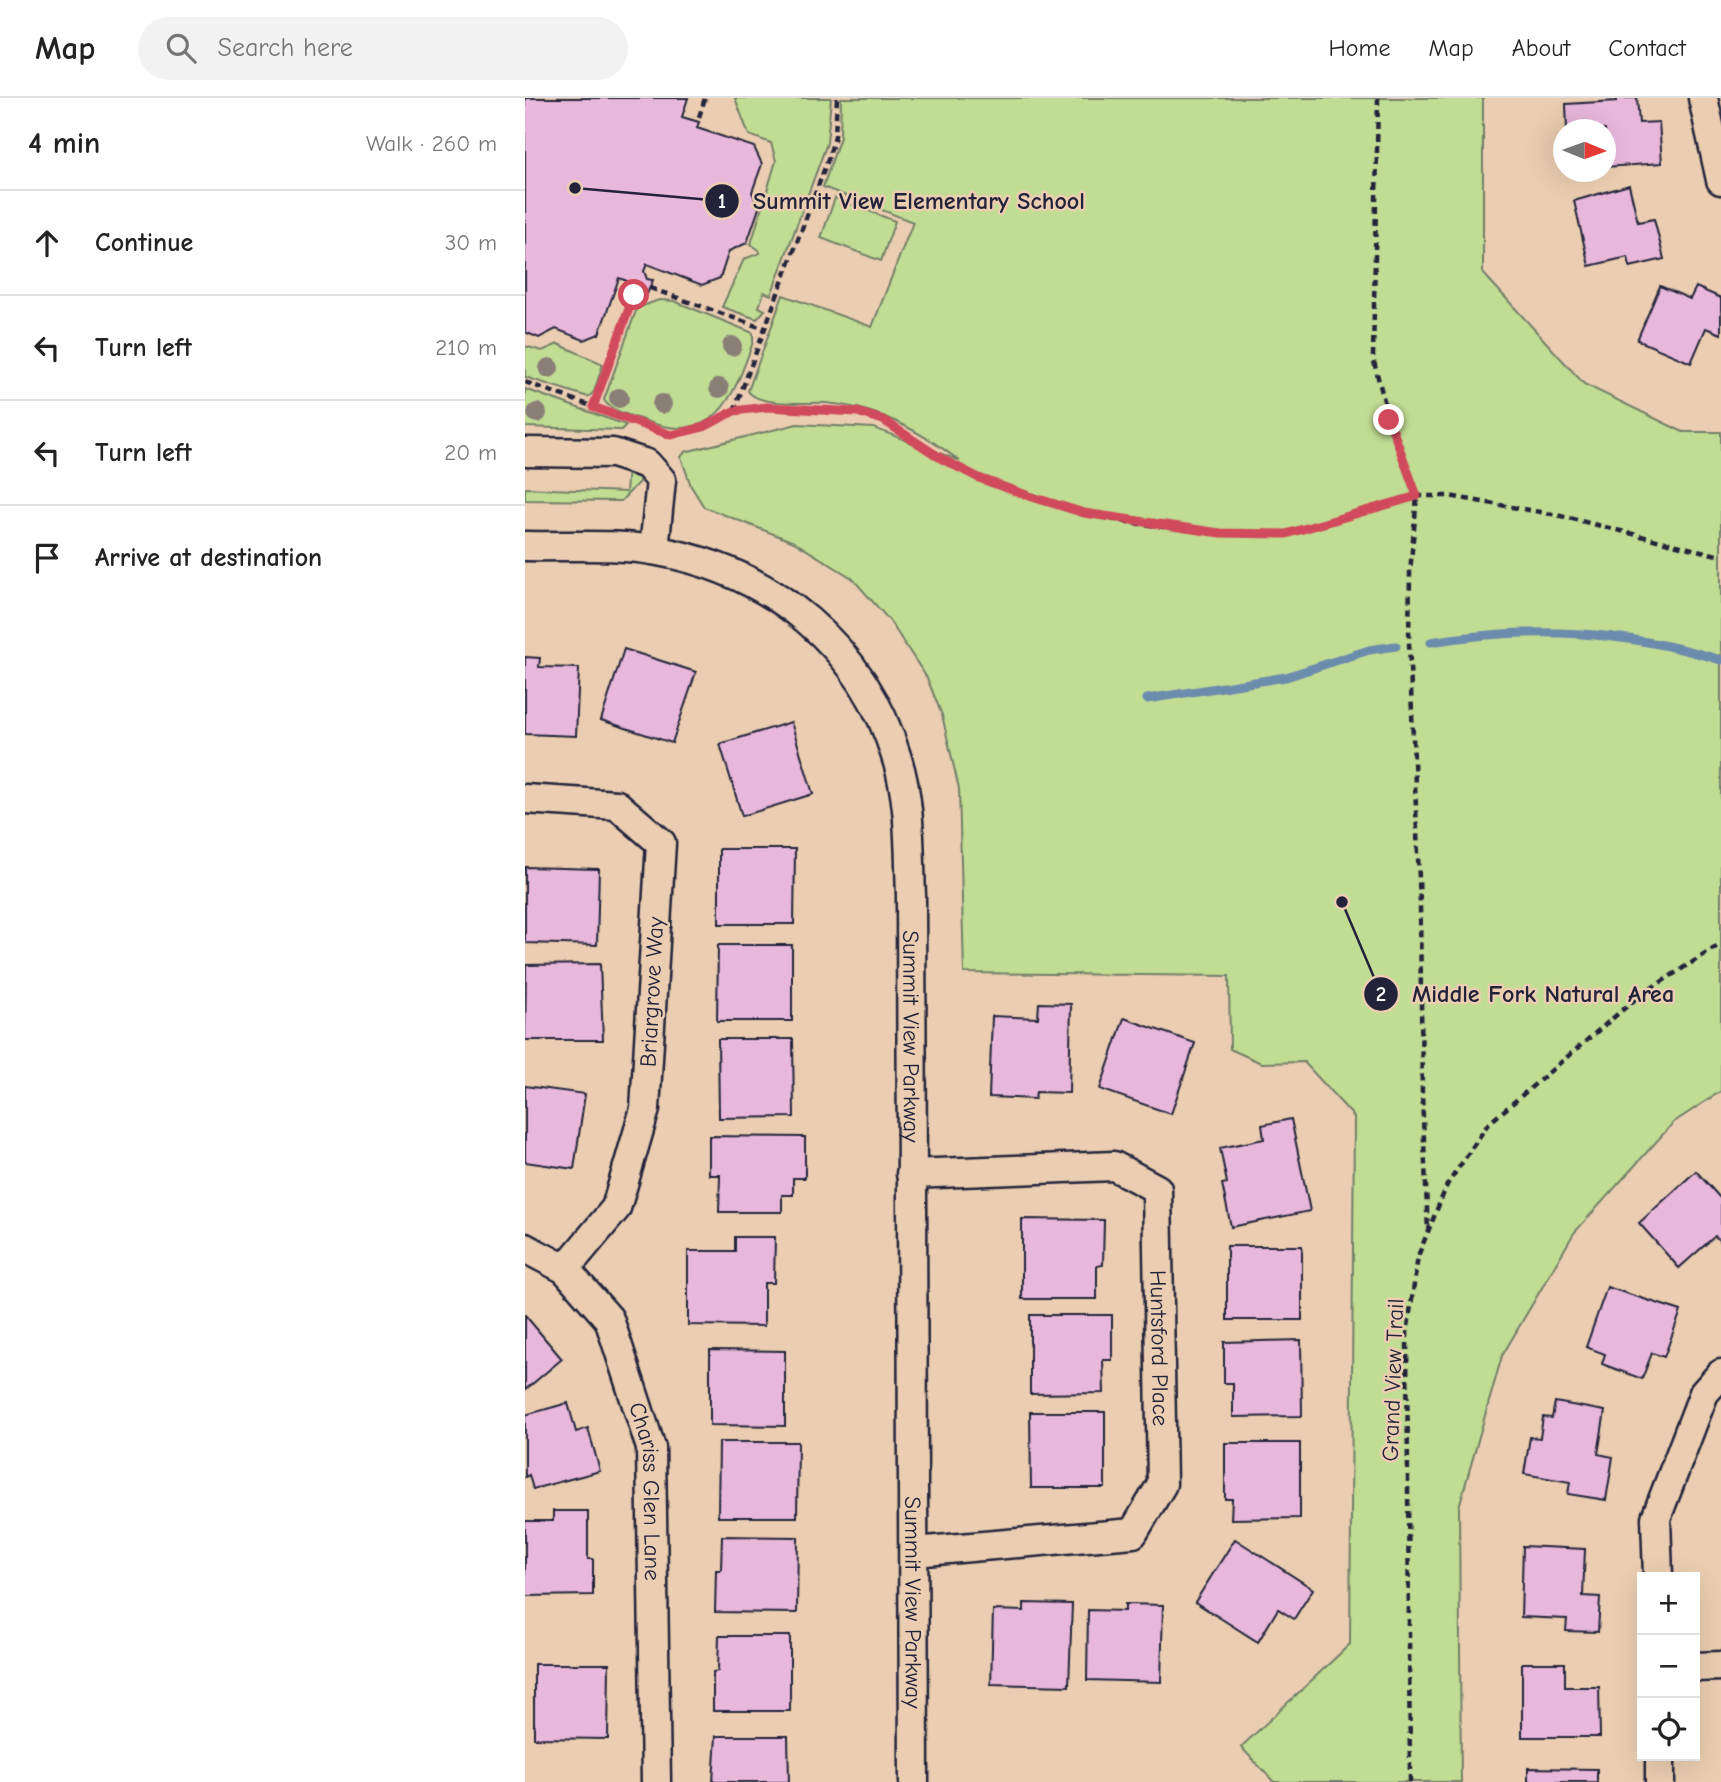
<!DOCTYPE html>
<meta charset="utf-8">
<style>
body{margin:0;font-family:"Comic Neue",sans-serif;background:#f2f2f2;color:#222}
.controls{position:absolute;right:21px;bottom:21px;display:grid;overflow:hidden;border-radius:0px;box-shadow:0 7px 28px #0002}
.controls button{width:63px;height:63px;display:grid;place-items:center;padding:0;border:0;border-bottom:2px solid #e0e0e0;background:#fff;color:#222;font:35px sans-serif}
.compass{position:absolute;left:1028px;top:21px;width:63px;height:63px;border-radius:50%;background:#fff;box-shadow:0 7px 28px #0002;rotate:91deg}
.stop{position:absolute;width:21px;height:21px;margin:-16px;border:5px solid #d1495b;border-radius:50%;background:#fff}
.stop.end{background:#d1495b;border-color:#fff;box-shadow:0 2px 7px #0008}
.list{margin:0;padding:0;list-style:none}
h2{display:flex;justify-content:space-between;align-items:center;height:91px;margin:0;padding:0 28px;font-size:30px}
h2 small{font-size:23px;font-weight:400;color:#767676}
.list li{display:grid;grid-template-columns:46px 1fr auto;gap:21px;align-items:center;box-sizing:border-box;height:105px;padding:0 28px;border-top:2px solid #e0e0e0}
.list b{display:block;font-size:26px;white-space:nowrap}
.list em{font-size:23px;font-style:normal;color:#767676}
.icon{flex:none;width:38px;height:38px;fill:none;stroke:currentColor;stroke-width:2;stroke-linecap:round;stroke-linejoin:round}
.map{position:relative;flex:none;width:1196px;height:1684px;overflow:hidden}
header{display:flex;align-items:center;gap:42px;box-sizing:border-box;height:98px;padding:0 35px;background:#fff;border-bottom:2px solid #e0e0e0}
header strong{font-size:33px}
nav{display:flex;gap:38px;margin-inline-start:auto;font-size:24px}
.search{width:490px;height:63px;background:#f2f2f2;display:flex;align-items:center;gap:18px;box-sizing:border-box;padding:0 24px;border-radius:38px;color:#767676;font-size:26px}
main{display:flex}
aside{flex:1;background:#fff}
.map>svg:first-child{display:block}
.green{fill:#c1dc93;stroke:#727f67;stroke-width:2}
.lines{fill:none;stroke-linecap:round;stroke-linejoin:round}
.stream{stroke:#6c8cae;stroke-width:9}
.building{fill:#e8b8da;stroke:#22223b;stroke-width:2}
.minor-casing{stroke:#22223b;stroke-width:33}
.path{stroke:#22223b;stroke-width:4.5;stroke-dasharray:7 5;stroke-linecap:butt}
.minor{stroke:#ebceb1;stroke-width:28}
.tree{fill:#8a7f77}
.route{stroke:#d1495b;stroke-width:9}
.labels{text-anchor:middle;dominant-baseline:central;stroke-width:5;stroke-linejoin:round;paint-order:stroke}
.street-label{font-size:23px;fill:#22223b;stroke:#ebceb1}
.leader{fill:none;stroke:#22223b;stroke-width:2.5}
.callout-dot{fill:#22223b;stroke:#ebceb1;stroke-width:2.5}
.mark-label{font-size:21px;text-anchor:middle;font-weight:bold;fill:#fff}
.callout-label{font-size:24px;text-anchor:middle;font-weight:bold;fill:#22223b;stroke:#ebceb1;stroke-width:5;stroke-linejoin:round;paint-order:stroke}
</style>
<header>
<strong>Map</strong>
<div class="search"><svg class="icon" aria-label="search" viewBox="0 0 24 24"><circle cx="10" cy="10" r="6"/><path d="M15 15l6 6"/></svg>Search here</div>
<nav><a>Home</a><a>Map</a><a>About</a><a>Contact</a></nav>
</header>
<main>
<aside>
<h2>4 min<small>Walk · 260 m</small></h2>
<ul class="list">
<li><svg class="icon" aria-label="ahead" viewBox="0 0 24 24"><path d="M12 20V5M6 11l6-6 6 6"/></svg><div><b>Continue</b></div><em>30 m</em></li>
<li><svg class="icon" aria-label="left" viewBox="0 0 24 24"><path d="M17 20v-9H6M10 6l-5 5 5 5"/></svg><div><b>Turn left</b></div><em>210 m</em></li>
<li><svg class="icon" aria-label="left" viewBox="0 0 24 24"><path d="M17 20v-9H6M10 6l-5 5 5 5"/></svg><div><b>Turn left</b></div><em>20 m</em></li>
<li><svg class="icon" aria-label="arrive" viewBox="0 0 24 24"><path d="M6 21V4h12l-3 4 3 4H6"/></svg><div><b>Arrive at destination</b></div></li>
</ul>
</aside>
<div class="map">
<svg width="1196" height="1684" viewBox="0 0 1196 1684">
<rect width="100%" height="100%" fill="#ebceb1"/>
<filter id="ink" filterUnits="userSpaceOnUse"><feTurbulence type="fractalNoise" baseFrequency=".0143" numOctaves="2"/><feDisplacementMap in="SourceGraphic" scale="14" xChannelSelector="R" yChannelSelector="G"/><feConvolveMatrix kernelMatrix="1 2 1 2 8 2 1 2 1" color-interpolation-filters="sRGB"/></filter>
<g filter="url(#ink)">
<!-- green -->
<g class="green">
<polygon points="210,0 306,0 302,45 246,197 239,194 234,209 240,212 232,221 197,209 219,161 235,155 234,152 226,146 251,63 246,45 224,37"/>
<path d="M316,0H958V175L1059,286L1158,334H1196V993L1149,1024L1049,1135L977,1258L934,1409L936,1684H749L716,1649L825,1546L829,1019L779,964L736,965L705,951L704,878L439,875L434,691L417,617L402,580L364,522L327,480L269,444L179,409L166,388L156,359L160,354L272,326L349,330L435,363C395,333 352,309 301,305C281,304 234,309 223,293L258,197L347,229L388,124L298,89L315,39Z"/>
<polygon points="310,100 370,123 356,163 296,140"/>
<path d="M134,202L149,203L228,235V244C208,301 190,350 118,322C105,317 86,314 79,302L112,210Z"/>
<polygon points="33,246 78,266 69,294 63,299 0,279 0,248 17,253"/>
<polygon points="0,291 101,327 96,332 0,329"/>
<polygon points="103,370 115,376 114,384 96,403 0,402 0,390 101,394"/>
</g>
<g class="lines">
<!-- stream -->
<g class="stream">
<path d="M906,544C1006,528 1099,532 1196,562"/>
<polyline points="622,601 761,579 844,552 871,548"/>
</g>
</g>
<!-- building -->
<g class="building">
<polygon points="0,0 163,0 157,19 174,24 172,30 229,49 237,66 227,94 234,110 222,145 204,153 195,180 177,187 122,166 119,173 122,181 128,182 122,196 119,195 117,200 102,194 102,183 94,180 74,236 59,242 31,231 14,240 0,234"/>
<polygon points="1092,0 1112,0 1114,25 1134,24 1137,65 1080,69 1080,32 1042,32 1041,6 1092,3"/>
<polygon points="1104,87 1113,124 1129,121 1139,161 1105,169 1103,159 1064,168 1049,103"/>
<polygon points="1135,188 1165,201 1171,189 1196,200 1196,236 1181,230 1166,265 1112,242"/>
<polygon points="99,551 171,574 147,645 76,622"/>
<polygon points="0,559 15,560 14,569 54,570 51,638 0,636"/>
<polygon points="266,624 288,696 217,718 195,646"/>
<polygon points="194,751 270,751 269,826 194,826"/>
<polygon points="0,769 74,771 72,847 0,845"/>
<polygon points="193,847 267,847 267,923 192,923"/>
<polygon points="75,866 78,942 0,942 1,867"/>
<polygon points="514,905 546,906 544,995 511,994 510,1001 464,999 467,918 513,920"/>
<polygon points="599,920 670,945 646,1016 575,991"/>
<polygon points="193,941 268,941 269,1019 194,1020"/>
<polygon points="0,988 60,996 49,1071 0,1064"/>
<polygon points="766,1021 785,1113 706,1129 697,1086 702,1085 695,1050 739,1041 737,1027"/>
<polygon points="184,1038 280,1039 280,1080 268,1080 268,1097 257,1097 257,1114 194,1114 195,1077 184,1077"/>
<polygon points="1171,1073 1196,1101 1196,1144 1190,1138 1154,1170 1114,1125"/>
<polygon points="497,1121 579,1122 578,1167 572,1168 572,1201 497,1201"/>
<polygon points="210,1139 250,1139 249,1185 239,1185 239,1228 163,1227 163,1153 210,1153"/>
<rect x="702" y="1148" width="75" height="74"/>
<polygon points="1082,1189 1156,1213 1139,1259 1127,1255 1117,1281 1077,1266 1080,1256 1061,1249"/>
<polygon points="0,1217 37,1261 0,1292"/>
<polygon points="505,1217 587,1217 587,1262 578,1262 579,1295 505,1296"/>
<polygon points="776,1242 777,1318 708,1319 708,1285 699,1285 699,1244"/>
<polygon points="185,1252 260,1253 260,1328 185,1327"/>
<polygon points="1030,1304 1080,1313 1073,1356 1088,1359 1081,1402 1043,1396 1045,1384 999,1376 1005,1339 1015,1340 1018,1319 1027,1320"/>
<polygon points="43,1305 51,1334 63,1330 75,1373 8,1391 4,1377 0,1379 0,1317"/>
<polygon points="505,1314 580,1314 580,1390 506,1390"/>
<polygon points="194,1344 273,1344 272,1419 193,1419"/>
<polygon points="700,1345 775,1345 775,1420 706,1421 707,1401 700,1401"/>
<polygon points="28,1413 63,1413 63,1461 68,1461 68,1497 0,1498 0,1423 28,1423"/>
<polygon points="197,1438 273,1439 272,1515 190,1514 191,1472 196,1472"/>
<polygon points="710,1441 788,1491 769,1521 753,1511 733,1544 670,1504"/>
<polygon points="998,1448 1060,1451 1058,1498 1075,1499 1073,1534 1041,1533 1042,1521 996,1519"/>
<polygon points="499,1505 547,1506 544,1588 466,1586 468,1512 499,1513"/>
<polygon points="600,1506 638,1507 636,1584 562,1582 563,1512 600,1513"/>
<polygon points="194,1538 265,1538 265,1613 188,1613 188,1574 193,1573"/>
<polygon points="997,1565 1040,1565 1040,1589 1074,1589 1075,1639 997,1639"/>
<polygon points="9,1566 84,1566 83,1641 9,1640"/>
<polygon points="191,1638 263,1638 264,1684 188,1684"/>
<polygon points="1003,1670 1072,1671 1072,1684 1003,1684"/>
</g>
<g class="lines">
<!-- minor casing -->
<g class="minor-casing">
<g id="minor">
<polyline points="1178,0 1196,82"/>
<polyline points="0,354 88,355 122,366 136,382 129,452"/>
<path id="s1" d="M0,448C43,449 91,445 133,453C247,474 339,548 372,661C386,705 384,753 386,798L389,1684"/>
<polyline points="0,701 92,707 136,745 120,1011 91,1110 40,1171"/>
<path id="s2" d="M386,1076L589,1068L632,1091L637,1386L608,1435L389,1454"/>
<path id="s3" d="M0,1150L40,1171L84,1221L126,1350L131,1684"/>
<polyline points="1133,1479 1131,1420 1179,1295 1196,1276"/>
<polyline points="1170,1569 1196,1568"/>
<polyline points="1135,1684 1135,1658"/>
</g>
</g>
<!-- path -->
<g class="path">
<polyline points="853,0 848,260 864,322 892,398 885,474 884,544 895,805 897,997 903,1134"/>
<polyline points="174,19 180,0"/>
<polyline points="125,190 240,231"/>
<polyline points="0,284 146,337 179,329 209,313 242,309 332,314 358,322 417,361 454,380 559,415 608,425 695,435 761,436 892,398 924,398 1032,417 1196,458"/>
<polyline points="68,309 109,197"/>
<polyline points="209,313 302,64 310,38 312,0"/>
<polyline points="885,1684 882,1236 893,1158 922,1087 963,1026 1114,898 1196,846"/>
</g>
<!-- minor -->
<use href="#minor" class="minor"/>
</g>
<!-- trees -->
<g class="tree">
<circle cx="207" cy="248" r="10"/>
<circle cx="24" cy="270" r="10"/>
<circle cx="194" cy="290" r="10"/>
<circle cx="94" cy="300" r="10"/>
<circle cx="137" cy="306" r="10"/>
<circle cx="12" cy="315" r="10"/>
</g>
</g>
<g class="lines" filter="url(#ink)">
<!-- route -->
<polyline class="route" points="109,197 68,309 146,337 179,329 209,313 242,309 332,314 358,322 417,361 454,380 504,398 559,415 695,435 761,436 892,398 864,322"/>
</g>
<g class="labels">
<!-- street labels -->
<g class="street-label">
<text transform="translate(127 894) rotate(-87)">Briargrove Way</text>
<text stroke="none"><textPath href="#s1" startOffset="746">Summit View Parkway</textPath></text>
<text stroke="none"><textPath href="#s2" startOffset="411">Huntsford Place</textPath></text>
<text transform="translate(868 1282) rotate(-88)">Grand View Trail</text>
<text stroke="none"><textPath href="#s3" startOffset="290">Chariss Glen Lane</textPath></text>
<text stroke="none"><textPath href="#s1" startOffset="1312">Summit View Parkway</textPath></text>
</g>
</g>
<!-- callouts -->
<path class="leader" d="M50 90L197 103M817 804L856 896"/>
<g class="callout-dot">
<circle cx="50" cy="90" r="7"/>
<circle cx="817" cy="804" r="7"/>
<circle cx="197" cy="103" r="18"/>
<circle cx="856" cy="896" r="18"/>
</g>
<g class="mark-label">
<text x="197" y="110">1</text>
<text x="856" y="903">2</text>
</g>
<g class="callout-label">
<text x="394" y="111">Summit View Elementary School</text>
<text x="1018" y="904">Middle Fork Natural Area</text>
</g>
</svg>
<div class="controls">
<button>+</button>
<button>−</button>
<button><svg class="icon" aria-label="locate" viewBox="0 0 24 24"><circle cx="12" cy="12" r="6"/><path d="M12 2v4M12 18v4M2 12h4M18 12h4"/></svg></button>
</div>
<svg class="compass" viewBox="-18 -18 36 36"><path d="M0-13l5 13h-10z" fill="#e53935"/><path d="M0 13l5-13h-10z" fill="#767676"/></svg>
<div class="stop" style="left:109px;top:197px"></div>
<div class="stop end" style="left:864px;top:322px"></div>
</div>
</main>
